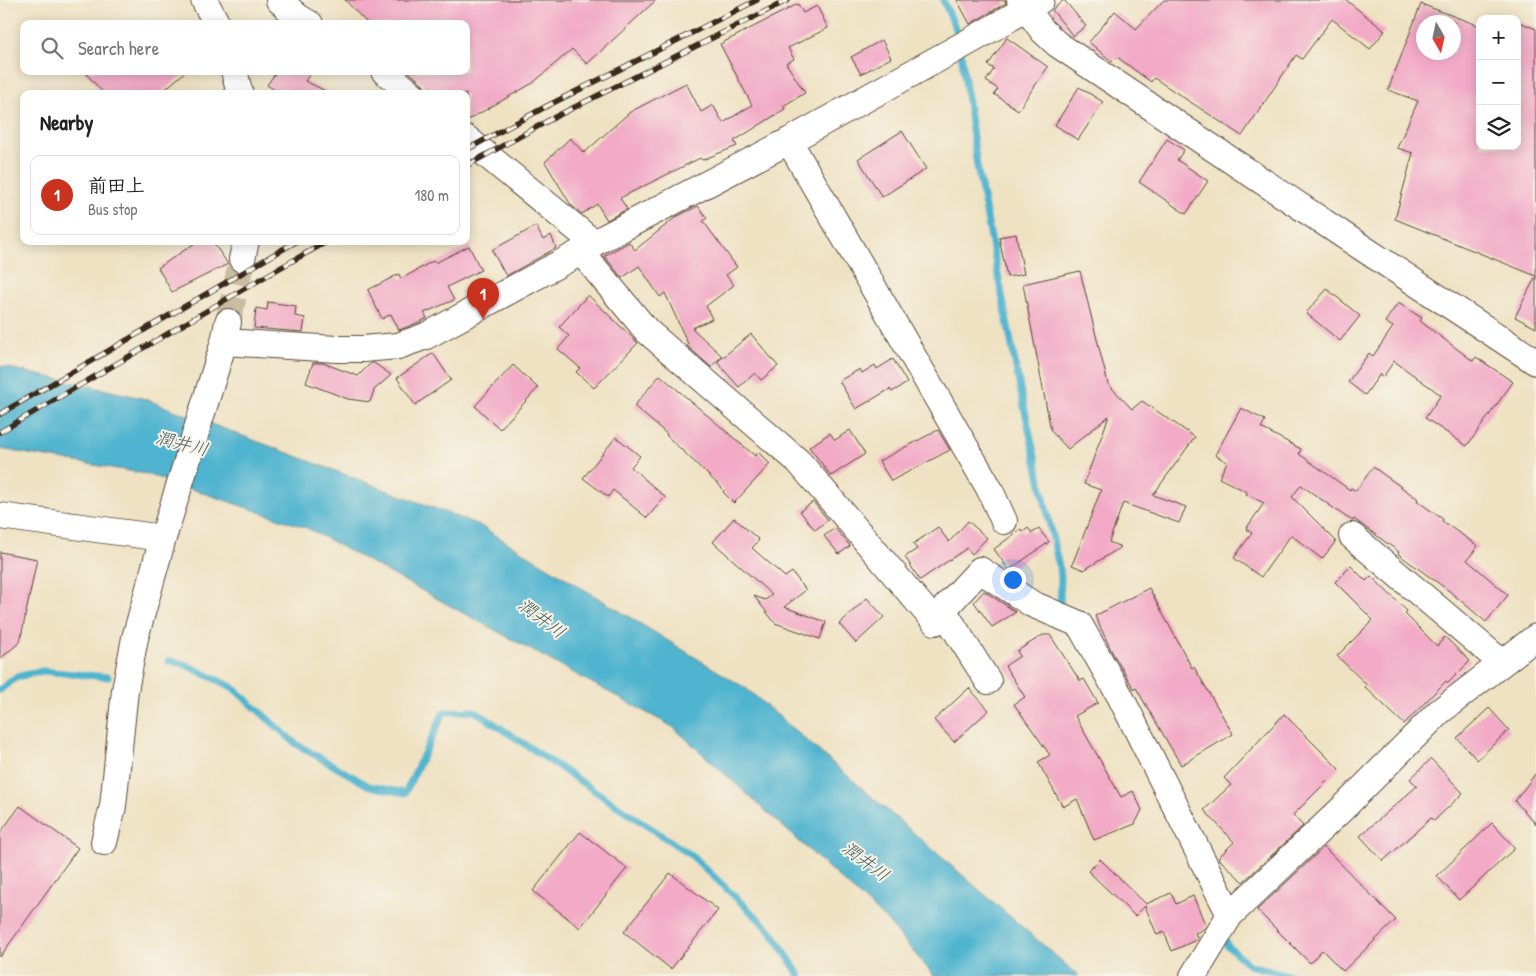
<!DOCTYPE html>
<meta charset="utf-8">
<style>
body{margin:0;font-family:"Patrick Hand","Klee One",sans-serif;background:#f6f6f6;color:#222}
.controls{position:absolute;right:15px;top:15px;display:grid;overflow:hidden;border-radius:10px;box-shadow:0 2px 12px #0003}
.controls button{width:45px;height:45px;display:grid;place-items:center;padding:0;border:0;border-bottom:1px solid #e0e0e0;background:#fff;color:#222;font:25px sans-serif}
.compass{position:absolute;left:1416px;top:15px;width:45px;height:45px;border-radius:50%;background:#fff;box-shadow:0 2px 12px #0003;rotate:171deg}
.you{position:absolute;left:1012px;top:579px;width:18px;height:18px;margin:-12px;border:4px solid #fff;border-radius:50%;background:#1a73e8;box-shadow:0 0 0 8px #1a73e833}
.badge{display:grid;place-items:center;width:32px;height:32px;border-radius:50%;background:#c8321e;color:#fff;font-size:16px;font-weight:700}
.pin{position:absolute;translate:-50% -41px;filter:drop-shadow(0 1px 2px #0008)}
.pin::after{content:'';position:absolute;top:26px;width:18px;height:15px;background:inherit;clip-path:polygon(0 0,100% 0,50% 100%)}
.list{margin:0;padding:0;list-style:none}
h2{display:flex;justify-content:space-between;align-items:center;height:65px;margin:0;padding:0 20px;font-size:21px}
h2 small{font-size:16px;font-weight:400;color:#767676}
.list li{display:grid;grid-template-columns:32px 1fr auto;gap:15px;align-items:center;box-sizing:border-box;height:80px;margin:0 10px 10px;padding:0 10px;border:1px solid #e0e0e0;border-radius:10px}
.list b{display:block;font-size:19px;white-space:nowrap}
.list p{margin:0;font-size:16px;white-space:nowrap;color:#767676}
.list em{font-size:16px;font-style:normal;color:#767676}
.icon{flex:none;width:28px;height:28px;fill:none;stroke:currentColor;stroke-width:2;stroke-linecap:round;stroke-linejoin:round}
.map{position:relative;flex:none;width:1536px;height:976px;overflow:hidden}
.search{position:absolute;background:#fff;box-shadow:0 2px 12px #0003;left:20px;top:20px;width:450px;height:55px;display:flex;align-items:center;gap:12px;box-sizing:border-box;padding:0 18px;border-radius:10px;color:#767676;font-size:19px}
.panel{position:absolute;background:#fff;box-shadow:0 2px 12px #0003;left:20px;top:90px;width:450px;height:155px;border-radius:10px}
.map>svg:first-child{display:block}
.water{fill:#50b4cf;stroke:#466f76}
.lines{fill:none;stroke-linecap:round;stroke-linejoin:round}
.stream{stroke:#50b4cf;stroke-width:7}
.building{fill:#f2aac6;fill-rule:evenodd}
.minor-tunnel{stroke:#cbbda2;stroke-width:26;stroke-dasharray:26 13;stroke-linecap:butt}
.minor-casing{stroke:#564637;stroke-width:28}
.minor{stroke:#fff;stroke-width:26}
.rail-casing{stroke:#3b2a1e;stroke-width:5.5}
.rail{stroke:#f7f3e8;stroke-width:4;stroke-dasharray:11;stroke-linecap:butt}
.labels{text-anchor:middle;dominant-baseline:central;stroke-width:4;stroke-linejoin:round;paint-order:stroke}
.water-label{font-size:18px;font-style:italic;fill:#425a5c;stroke:#f7f3e8}
</style>
<div class="map">
<svg width="1536" height="976" viewBox="0 0 1536 976">
<rect width="100%" height="100%" fill="#f7f3e8"/>
<filter id="ink" filterUnits="userSpaceOnUse"><feTurbulence type="fractalNoise" baseFrequency=".02" numOctaves="2"/><feDisplacementMap in="SourceGraphic" scale="10" xChannelSelector="R" yChannelSelector="G"/><feConvolveMatrix kernelMatrix="1 2 1 2 8 2 1 2 1" color-interpolation-filters="sRGB"/></filter>
<filter id="wash" filterUnits="userSpaceOnUse"><feTurbulence type="fractalNoise" baseFrequency=".0096" numOctaves="4" result="noise"/><feDisplacementMap in="SourceGraphic" scale="20" xChannelSelector="R" yChannelSelector="G"/><feGaussianBlur stdDeviation="1.12" result="paint"/><feColorMatrix in="noise" values="0 0 0 0 0 0 0 0 0 0 0 0 0 0 0 0 0 1.4 0 .05"/><feComposite in="paint" operator="in"/></filter>
<g filter="url(#wash)">
<rect width="100%" height="100%" fill="#efe2c3"/>
<!-- water -->
<polygon class="water" points="0,366 142,398 479,525 747,689 1079,976 934,976 887,921 673,727 307,528 147,474 0,449"/>
<g class="lines">
<!-- stream -->
<g class="stream">
<polyline points="943,0 959,36 960,41"/>
<polyline points="961,52 977,166 1020,388 1061,576 1060,609"/>
<polyline points="169,661 184,664 232,687 296,744 369,786 405,793 444,712 475,711 691,855 771,931 800,976"/>
<polyline points="0,690 16,677 42,671 108,677"/>
<polyline points="1224,938 1227,945 1249,965 1293,976"/>
</g>
</g>
<g id="blocks">
<!-- building -->
<g class="building">
<polygon points="345,0 656,0 587,64 572,49 533,83 466,121 466,94 428,94 422,83 408,71 466,71 466,24 368,24"/>
<polygon points="957,0 1005,0 1006,3 970,24"/>
<polygon points="1064,0 1086,26 1073,36 1052,10"/>
<polygon points="1164,0 1346,0 1385,31 1370,49 1332,19 1302,59 1296,55 1242,136 1154,78 1151,82 1117,57 1112,62 1089,42 1115,11 1136,29"/>
<polygon points="798,4 803,13 817,6 828,28 788,48 794,59 786,63 805,93 783,106 785,109 734,141 737,146 702,160 700,158 620,198 627,209 607,220 597,204 582,214 571,205 545,162 570,138 584,153 630,112 686,83 701,112 713,105 723,123 752,105 720,44"/>
<path d="M1421,4L1480,26V146H1517V21L1536,29V276L1395,219L1413,153L1397,148L1418,101L1388,90ZM1424,22H1454V52H1424Z"/>
<polygon points="1007,38 1048,67 1018,110 994,94 998,89 986,81 994,69 988,65"/>
<polygon points="882,40 891,58 861,74 851,57"/>
<polygon points="84,71 186,71 160,94 104,94"/>
<polygon points="277,71 312,71 305,81 332,94 281,94 267,85"/>
<polygon points="1079,87 1103,102 1078,140 1055,125"/>
<polygon points="902,131 926,169 882,197 858,159"/>
<polygon points="1167,139 1184,150 1177,160 1208,181 1186,214 1139,182"/>
<polygon points="698,206 707,218 703,221 737,267 726,275 734,285 706,306 712,319 692,328 722,356 711,367 687,346 688,344 665,293 660,297 639,266 622,278 604,256 629,242 635,250 676,217"/>
<polygon points="536,226 543,240 551,235 556,248 506,276 492,250"/>
<polygon points="1016,234 1024,274 1007,277 999,237"/>
<polygon points="198,241 212,241 228,264 172,292 158,268"/>
<polygon points="469,246 481,270 447,287 454,300 424,313 427,318 420,322 399,330 391,314 382,319 368,290 399,274 401,279 433,261 435,263"/>
<polygon points="1080,271 1108,384 1132,409 1142,401 1195,437 1153,495 1186,507 1179,523 1123,503 1109,542 1121,547 1084,570 1072,565 1101,490 1084,484 1109,416 1068,449 1051,431 1023,284"/>
<polygon points="1536,276 1536,328 1515,317"/>
<polygon points="1327,289 1360,316 1340,341 1306,313"/>
<polygon points="588,295 638,343 594,388 576,372 580,368 558,349 569,336 559,327"/>
<polygon points="268,302 296,306 295,316 305,318 303,332 254,328 256,308 267,310"/>
<polygon points="1398,303 1422,318 1420,321 1473,361 1476,357 1513,382 1467,446 1425,418 1441,395 1394,361 1383,377 1380,374 1365,395 1348,382 1369,353 1373,356 1393,327 1385,322"/>
<polygon points="751,334 778,366 761,380 755,373 739,387 717,362"/>
<polygon points="433,353 451,380 415,405 397,378"/>
<polygon points="893,359 907,383 892,392 890,389 856,409 839,381 860,369 862,373 875,365 877,369"/>
<polygon points="313,363 323,363 358,376 371,363 374,363 391,375 374,390 370,402 348,399 306,383"/>
<polygon points="513,365 538,388 500,429 475,406"/>
<polygon points="660,375 755,456 758,452 770,464 734,503 723,492 724,490 666,435 667,434 634,406"/>
<polygon points="1241,408 1265,420 1261,428 1301,449 1299,454 1350,490 1351,488 1356,491 1373,467 1418,499 1417,501 1443,519 1442,521 1478,546 1467,560 1508,595 1486,622 1448,590 1398,554 1399,552 1354,519 1353,521 1346,517 1301,485 1292,497 1336,541 1322,559 1291,535 1261,577 1234,558 1252,533 1246,529 1264,503 1246,494 1247,492 1219,478 1227,462 1215,455"/>
<polygon points="850,430 865,454 831,476 809,447 830,433 835,440"/>
<polygon points="938,430 950,450 891,481 879,461"/>
<polygon points="616,437 640,456 631,467 665,497 647,518 613,490 608,497 583,478"/>
<polygon points="813,502 828,520 815,530 800,511"/>
<polygon points="734,518 759,540 752,548 785,577 792,572 806,590 784,607 826,622 820,639 775,623 754,596 765,600 772,595 713,542"/>
<polygon points="968,521 987,538 972,554 967,548 920,580 905,557 917,549 913,544 938,527 949,542"/>
<polygon points="835,528 850,546 839,554 824,536"/>
<polygon points="1028,528 1032,533 1039,529 1049,542 1009,570 994,549 1021,529 1023,532"/>
<polygon points="0,552 37,559 20,642 0,659"/>
<polygon points="1351,566 1366,581 1371,576 1407,611 1405,614 1437,646 1445,637 1470,661 1448,683 1446,681 1404,724 1365,687 1367,685 1337,656 1373,620 1335,582"/>
<polygon points="1149,588 1192,668 1194,667 1233,734 1181,765 1136,688 1134,689 1112,652 1095,616"/>
<polygon points="984,591 1016,612 992,627 974,602"/>
<polygon points="867,598 884,617 856,643 839,624"/>
<polygon points="1043,635 1050,635 1080,681 1084,679 1098,703 1075,716 1121,797 1133,791 1142,810 1135,824 1094,840 1077,799 1063,807 1038,762 1050,755 1014,704 1025,697 1005,666 1020,656 1017,651"/>
<polygon points="969,688 989,710 954,742 934,720"/>
<polygon points="1489,708 1509,730 1477,760 1457,738"/>
<polygon points="1284,714 1339,769 1293,815 1303,826 1243,882 1218,858 1234,842 1204,810 1231,785 1224,778"/>
<polygon points="1431,759 1463,793 1434,821 1431,818 1383,861 1360,836 1417,786 1410,779"/>
<polygon points="1536,773 1536,824 1515,801"/>
<polygon points="20,806 78,848 0,957 0,833"/>
<polygon points="1492,823 1515,848 1459,900 1437,876"/>
<polygon points="580,832 627,868 580,928 533,891"/>
<polygon points="1324,847 1396,920 1343,971 1322,950 1310,963 1257,910"/>
<polygon points="1100,859 1146,904 1171,893 1176,904 1193,896 1206,926 1204,929 1195,933 1198,939 1172,951 1164,932 1157,935 1145,906 1135,916 1088,871"/>
<polygon points="670,873 718,910 671,969 624,932"/>
</g>
</g>
</g>
<g filter="url(#ink)">
<use href="#blocks" fill-opacity="0" stroke="#564637" stroke-width="1"/>
<g class="lines">
<!-- minor-tunnel -->
<polyline class="minor-tunnel" points="228,322 242,259"/>
<!-- minor casing -->
<g class="minor-casing">
<g id="minor">
<polyline points="204,0 217,24"/>
<polyline points="279,0 298,17 310,24"/>
<polyline points="1020,0 1043,31 1057,44 1349,239 1536,362"/>
<polyline points="234,71 240,94"/>
<polyline points="384,71 412,94"/>
<polyline points="466,138 594,243"/>
<polyline points="789,141 989,488 1004,521"/>
<polyline points="581,252 647,331 799,462 935,622 943,610 988,681"/>
<polyline points="242,259 246,241"/>
<polyline points="224,342 337,349 363,349 398,346 426,336 581,252 594,243 789,141 972,40 1041,0"/>
<polyline points="0,516 163,538"/>
<polyline points="1352,536 1501,662"/>
<polyline points="943,610 980,570 1032,604 1079,624 1120,696 1230,915"/>
<polyline points="104,842 113,806 125,690 135,638 163,538 224,342 228,322"/>
<polyline points="1193,976 1230,915 1344,807 1439,712 1536,637"/>
</g>
</g>
<!-- minor -->
<use href="#minor" class="minor"/>
<!-- rail casing -->
<g class="rail-casing">
<g id="rail">
<polyline points="466,150 547,106 757,0"/>
<polyline points="466,166 555,117 788,0"/>
<polyline points="0,414 297,241"/>
<polyline points="0,432 278,269 328,241"/>
</g>
</g>
<!-- rail -->
<use href="#rail" class="rail"/>
</g>
</g>
<g class="labels">
<!-- water labels -->
<g class="water-label">
<text transform="translate(182 443) rotate(14)">潤井川</text>
<text transform="translate(542 618) rotate(37)">潤井川</text>
<text transform="translate(866 861) rotate(37)">潤井川</text>
</g>
</g>
</svg>
<div class="controls">
<button>+</button>
<button>−</button>
<button><svg class="icon" aria-label="layers" viewBox="0 0 24 24"><path d="M12 4l9 5-9 5-9-5zM3 14l9 5 9-5"/></svg></button>
</div>
<svg class="compass" viewBox="-18 -18 36 36"><path d="M0-13l5 13h-10z" fill="#e53935"/><path d="M0 13l5-13h-10z" fill="#767676"/></svg>
<div class="you"></div>
<div class="pin badge" style="left:483px;top:319px">1</div>
<div class="search"><svg class="icon" aria-label="search" viewBox="0 0 24 24"><circle cx="10" cy="10" r="6"/><path d="M15 15l6 6"/></svg>Search here</div>
<section class="panel">
<h2>Nearby<small></small></h2>
<ul class="list">
<li><span class="badge">1</span><div><b>前田上</b><p>Bus stop</p></div><em>180 m</em></li>
</ul>
</section>
</div>
